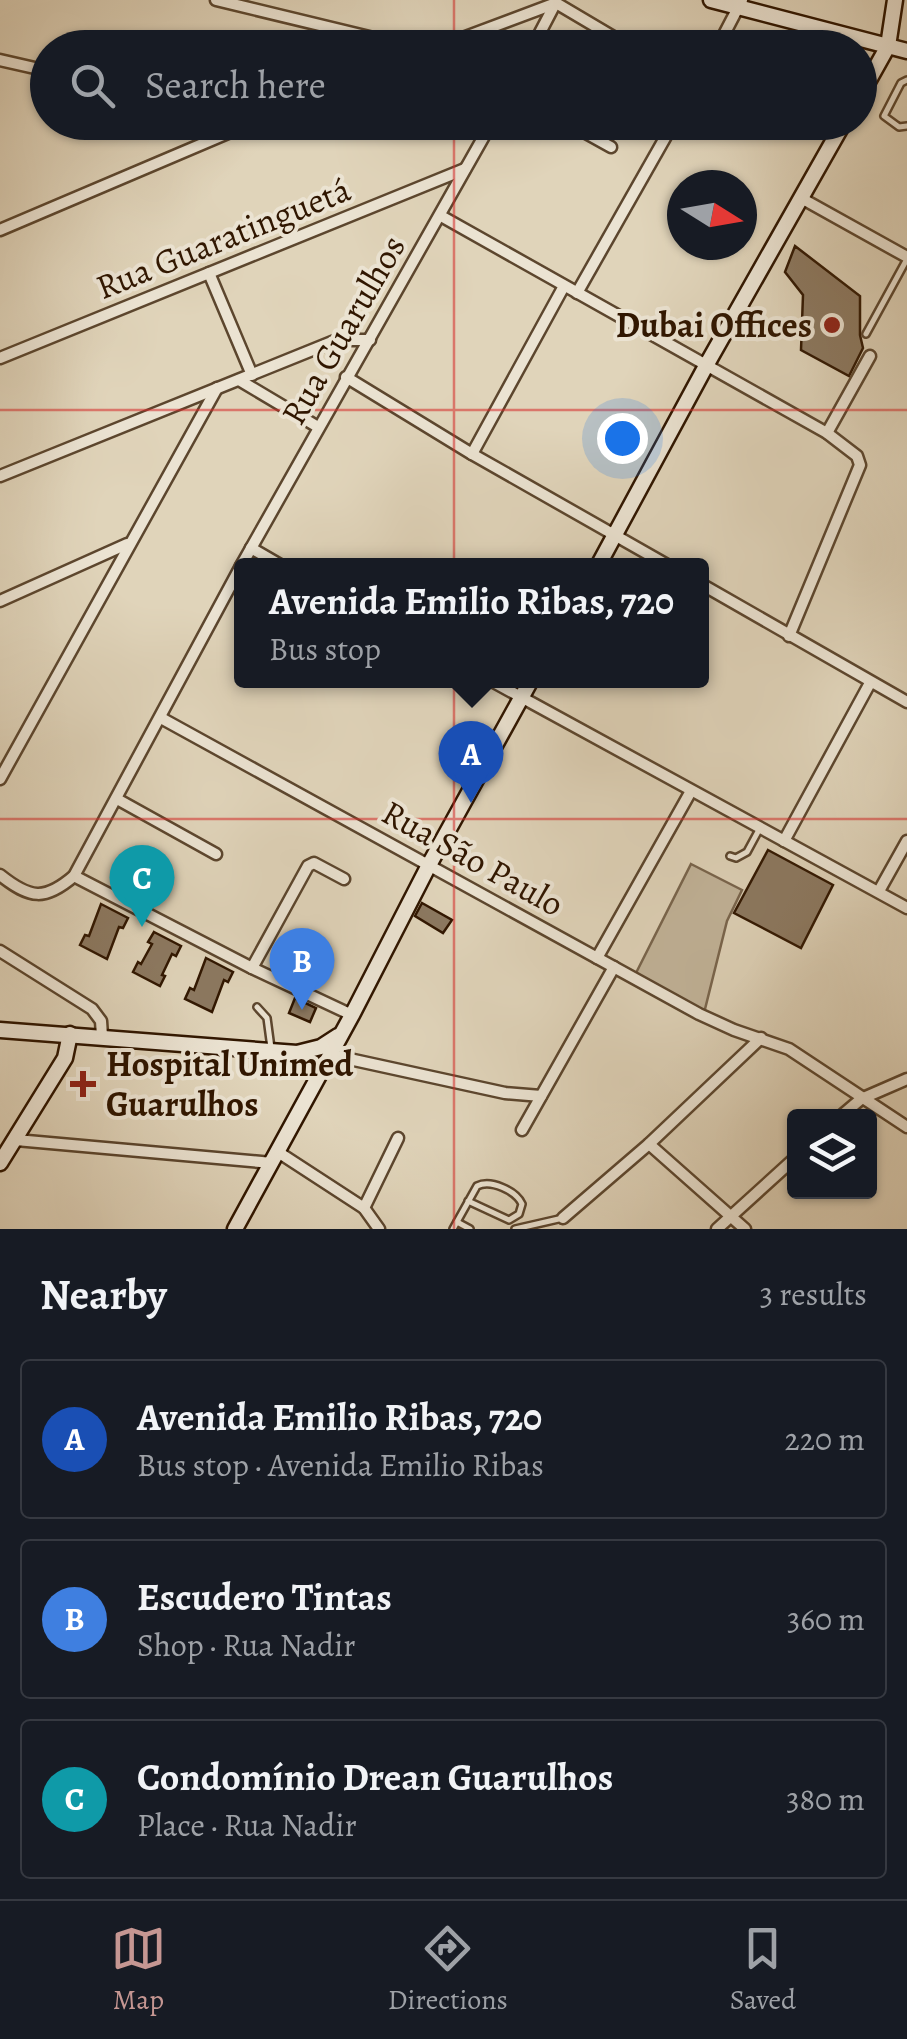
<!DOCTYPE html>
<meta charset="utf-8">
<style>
body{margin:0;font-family:Alegreya,serif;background:#242831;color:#f1f3f6}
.controls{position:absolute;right:30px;bottom:30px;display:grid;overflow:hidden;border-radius:10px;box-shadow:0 2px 8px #0004}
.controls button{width:90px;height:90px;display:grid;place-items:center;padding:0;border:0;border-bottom:2px solid #363941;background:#171b24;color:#f1f3f6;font:50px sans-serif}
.compass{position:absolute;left:667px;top:170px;width:90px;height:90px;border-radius:50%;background:#171b24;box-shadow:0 2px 8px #0004;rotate:101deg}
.you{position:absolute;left:622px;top:438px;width:35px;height:35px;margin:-25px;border:8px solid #fff;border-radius:50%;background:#1a73e8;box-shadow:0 0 0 15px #1a73e833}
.badge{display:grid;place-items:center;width:65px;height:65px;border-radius:50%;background:#c59692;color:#fff;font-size:32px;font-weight:700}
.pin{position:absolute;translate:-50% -82px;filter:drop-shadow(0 2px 5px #0008)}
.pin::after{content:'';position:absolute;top:52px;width:35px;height:30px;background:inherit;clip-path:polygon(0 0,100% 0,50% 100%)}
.popup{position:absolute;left:234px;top:558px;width:475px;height:130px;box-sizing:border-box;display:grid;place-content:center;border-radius:10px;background:#171b24;filter:drop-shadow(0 2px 8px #0005);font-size:32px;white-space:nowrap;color:#9ea1a6}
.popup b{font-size:38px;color:#f1f3f6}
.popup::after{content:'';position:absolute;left:50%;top:100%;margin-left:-20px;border:20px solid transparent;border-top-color:#171b24}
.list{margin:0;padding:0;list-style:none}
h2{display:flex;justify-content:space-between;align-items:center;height:130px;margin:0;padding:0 40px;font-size:42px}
h2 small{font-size:32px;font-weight:400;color:#9ea1a6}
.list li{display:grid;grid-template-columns:65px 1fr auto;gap:30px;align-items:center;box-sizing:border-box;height:160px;margin:0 20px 20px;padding:0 20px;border:2px solid #363941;border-radius:10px}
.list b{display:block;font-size:38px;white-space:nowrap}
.list p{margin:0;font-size:32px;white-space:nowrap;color:#9ea1a6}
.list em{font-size:32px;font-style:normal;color:#9ea1a6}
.icon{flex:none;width:55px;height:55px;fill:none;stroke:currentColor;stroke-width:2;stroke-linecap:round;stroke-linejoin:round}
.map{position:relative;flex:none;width:907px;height:1229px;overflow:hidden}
.search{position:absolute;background:#171b24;box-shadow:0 2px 8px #0004;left:30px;right:30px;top:30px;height:110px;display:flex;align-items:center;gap:25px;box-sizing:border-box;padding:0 35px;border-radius:55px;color:#9ea1a6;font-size:38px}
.sheet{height:670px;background:#171b24}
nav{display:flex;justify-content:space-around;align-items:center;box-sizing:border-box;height:140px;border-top:2px solid #363941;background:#171b24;font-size:28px;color:#9ea1a6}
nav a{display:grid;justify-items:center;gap:5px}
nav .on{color:#c59692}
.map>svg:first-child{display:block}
.green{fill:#c2b49a;stroke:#79654d;stroke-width:2.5}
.building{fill:#8c7961;stroke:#301600;stroke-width:2.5}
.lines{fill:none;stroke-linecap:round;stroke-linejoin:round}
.lane-casing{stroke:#5c462e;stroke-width:10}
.street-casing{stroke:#5c462e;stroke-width:15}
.secondary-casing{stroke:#301600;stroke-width:19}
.lane{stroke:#ebe3d2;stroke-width:5}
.street{stroke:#ebe3d2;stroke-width:10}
.secondary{stroke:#ebe3d2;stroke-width:14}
.grid{fill:none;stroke:#d62828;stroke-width:2.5;stroke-opacity:0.55}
.poi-dot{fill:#8f2418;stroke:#ebe3d2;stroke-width:4}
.labels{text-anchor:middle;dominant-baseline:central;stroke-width:8;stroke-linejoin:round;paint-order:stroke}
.street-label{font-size:35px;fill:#301600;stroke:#ebe3d2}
.poi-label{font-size:35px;font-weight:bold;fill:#301600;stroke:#ebe3d2;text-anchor:end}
</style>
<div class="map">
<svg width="907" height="1229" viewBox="0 0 907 1229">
<rect width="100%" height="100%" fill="#e0d4ba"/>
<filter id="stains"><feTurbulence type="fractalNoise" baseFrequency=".002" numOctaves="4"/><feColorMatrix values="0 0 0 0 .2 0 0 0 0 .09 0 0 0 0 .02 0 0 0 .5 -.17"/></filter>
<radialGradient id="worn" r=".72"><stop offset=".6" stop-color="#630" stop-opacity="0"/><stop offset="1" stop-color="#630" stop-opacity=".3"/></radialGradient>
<!-- green -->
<polygon class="green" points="691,864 742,890 727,921 704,1013 636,973"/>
<!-- building -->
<g class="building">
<polygon points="795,246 860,296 860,335 863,348 849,376 801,350 803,295 785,272"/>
<polygon points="768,850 833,885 801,948 734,913"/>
<polygon points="422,903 452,920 443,933 415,916"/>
<polygon points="101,904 128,918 123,928 119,927 107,959 80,945 85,935 89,936"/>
<polygon points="154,932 181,946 176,956 172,954 162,975 165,976 160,986 133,972 138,962 141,964 152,944 148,942"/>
<polygon points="206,958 233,972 228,982 224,980 212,1012 185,999 190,988 194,990"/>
<polygon points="295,998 316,1008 310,1022 289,1013"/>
</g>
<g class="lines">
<!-- lane casing -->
<g class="lane-casing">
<g id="lane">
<polyline points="907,80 901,83 884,116 899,127 907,126"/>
<polyline points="866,334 907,259"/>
<polyline points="730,856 736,858 747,852 760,828"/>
<polyline points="257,1007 267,1018 271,1048"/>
<polyline points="457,1222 470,1229"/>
<path d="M453,1229L477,1186C491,1179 516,1191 522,1204L519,1214L509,1220L468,1201"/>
<polyline points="515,1229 563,1218"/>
</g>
</g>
<!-- street casing -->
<g class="street-casing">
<g id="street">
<polyline points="216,0 415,48"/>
<polyline points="436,48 556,3 632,48"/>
<polyline points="532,48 555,4"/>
<polyline points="717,48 742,0"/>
<polyline points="0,60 48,71"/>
<polyline points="566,122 611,147"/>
<polyline points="801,198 907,257"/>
<polyline points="441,216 827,433 857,456 860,465 789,636"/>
<polyline points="0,230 254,122"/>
<polyline points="209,273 252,375"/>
<polyline points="577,293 674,122"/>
<polyline points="0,358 465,169"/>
<polyline points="346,377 472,454 669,566"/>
<polyline points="239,380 318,427"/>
<polyline points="827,433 870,356"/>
<polyline points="472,454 564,286"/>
<polyline points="0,476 337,340 370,340"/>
<polyline points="251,548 282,566"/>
<polyline points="241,566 492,122"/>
<polyline points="701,584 907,702"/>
<polyline points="0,601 127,544"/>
<polyline points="490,680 907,908"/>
<polyline points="161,718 699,1014 734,1030 789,1049 907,1127"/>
<polyline points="0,779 217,388"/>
<polyline points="117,799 216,854"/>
<polyline points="784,841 870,683"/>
<path d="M0,875C30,899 45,901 74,876L241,566"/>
<polyline points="74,876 252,968 352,1015"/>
<polyline points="879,891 907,841"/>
<polyline points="0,951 92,1009 101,1021 102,1036"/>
<polyline points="597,958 691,791"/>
<polyline points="252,968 308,866 314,863 344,879"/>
<polyline points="331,1055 505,1093 541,1096"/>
<polyline points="841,1116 861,1099 907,1079"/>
<polyline points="522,1130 614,967"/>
<polyline points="16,1140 272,1163"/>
<polyline points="649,1144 745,1229"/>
<polyline points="278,1152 364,1208 379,1229"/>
<polyline points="364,1208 398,1138"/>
<polyline points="563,1218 649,1144 761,1038"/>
<polyline points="717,1229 794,1159"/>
</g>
</g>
<!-- secondary casing -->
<g class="secondary-casing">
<g id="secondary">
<polyline points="711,0 907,51"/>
<polyline points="860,96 888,46 895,0"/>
<polyline points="598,566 707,364 844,122"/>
<polyline points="0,1030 297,1053 321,1047 338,1036"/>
<polyline points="0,1163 65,1058 70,1034"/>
<polyline points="235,1229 352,1015 429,865 531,680"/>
</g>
</g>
<!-- lane -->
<use href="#lane" class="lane"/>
<!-- street -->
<use href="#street" class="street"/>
<!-- secondary -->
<use href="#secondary" class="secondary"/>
</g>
<!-- grid -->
<path class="grid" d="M454,0V48M454,122V1229M0,410H907M0,819H907"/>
<!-- markers -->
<g class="poi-dot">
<circle cx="832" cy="325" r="10"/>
<path d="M78 1069h10v10h10v10h-10v10h-10v-10h-10v-10h10z"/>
</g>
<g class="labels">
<!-- street labels -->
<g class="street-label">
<text transform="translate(223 238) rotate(-22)">Rua Guaratinguetá</text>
<text transform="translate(343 330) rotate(-60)">Rua Guarulhos</text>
<text transform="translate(473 858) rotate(29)">Rua São Paulo</text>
</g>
<!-- poi labels -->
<g class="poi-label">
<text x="812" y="325">Dubai Offices</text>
<text x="106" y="1064" text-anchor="start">Hospital Unimed<tspan x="106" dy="40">Guarulhos</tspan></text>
</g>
</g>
<rect width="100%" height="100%" filter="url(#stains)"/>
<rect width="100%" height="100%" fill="url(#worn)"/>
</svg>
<div class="controls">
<button><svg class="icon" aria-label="layers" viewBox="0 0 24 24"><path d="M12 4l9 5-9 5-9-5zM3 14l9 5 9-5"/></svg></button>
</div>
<svg class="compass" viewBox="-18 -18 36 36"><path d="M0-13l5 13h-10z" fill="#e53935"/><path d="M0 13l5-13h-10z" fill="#9ea1a6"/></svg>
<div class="you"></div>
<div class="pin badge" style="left:471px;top:803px;background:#1a4fb4">A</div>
<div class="popup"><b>Avenida Emilio Ribas, 720</b>Bus stop</div>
<div class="pin badge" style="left:302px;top:1010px;background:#3f7fe0">B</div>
<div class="pin badge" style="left:142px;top:927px;background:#0f9aa8">C</div>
<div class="search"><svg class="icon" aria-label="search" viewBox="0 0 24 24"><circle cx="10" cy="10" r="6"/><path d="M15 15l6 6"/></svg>Search here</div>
</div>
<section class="sheet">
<h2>Nearby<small>3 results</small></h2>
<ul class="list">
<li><span class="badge" style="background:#1a4fb4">A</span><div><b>Avenida Emilio Ribas, 720</b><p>Bus stop · Avenida Emilio Ribas</p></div><em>220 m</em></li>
<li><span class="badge" style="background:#3f7fe0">B</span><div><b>Escudero Tintas</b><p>Shop · Rua Nadir</p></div><em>360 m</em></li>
<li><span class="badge" style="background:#0f9aa8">C</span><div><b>Condomínio Drean Guarulhos</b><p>Place · Rua Nadir</p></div><em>380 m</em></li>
</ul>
</section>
<nav>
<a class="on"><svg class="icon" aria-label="map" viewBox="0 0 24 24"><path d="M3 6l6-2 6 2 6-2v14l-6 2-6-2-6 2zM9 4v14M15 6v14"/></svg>Map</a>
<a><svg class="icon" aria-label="directions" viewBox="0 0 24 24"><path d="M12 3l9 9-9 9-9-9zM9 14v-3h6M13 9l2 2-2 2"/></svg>Directions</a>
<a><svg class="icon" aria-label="saved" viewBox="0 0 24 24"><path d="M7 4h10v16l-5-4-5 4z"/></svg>Saved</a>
</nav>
